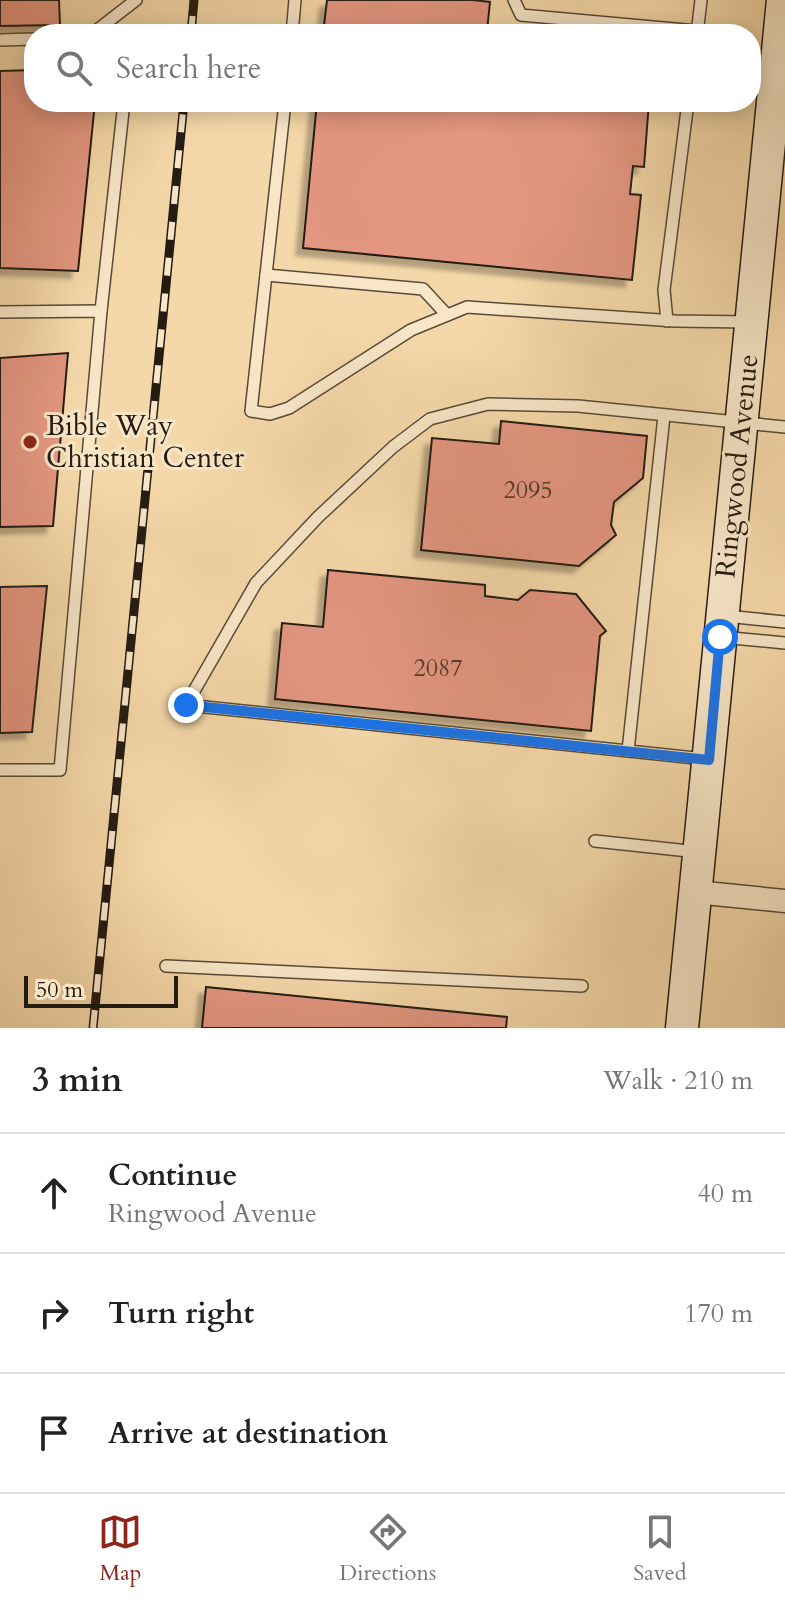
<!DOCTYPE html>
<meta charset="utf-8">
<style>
body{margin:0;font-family:Cardo,serif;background:#f6f6f6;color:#222}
.scale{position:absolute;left:24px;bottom:20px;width:154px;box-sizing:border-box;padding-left:8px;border:4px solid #241b12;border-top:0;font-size:22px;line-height:28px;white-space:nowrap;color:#241b12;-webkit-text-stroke:6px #f8e6c7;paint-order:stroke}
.stop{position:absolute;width:24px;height:24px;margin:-18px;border:6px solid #1a73e8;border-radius:50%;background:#fff}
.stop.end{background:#1a73e8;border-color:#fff;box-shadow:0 2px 8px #0008}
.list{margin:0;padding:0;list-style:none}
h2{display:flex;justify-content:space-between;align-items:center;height:104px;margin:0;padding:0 32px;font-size:34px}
h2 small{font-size:26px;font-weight:400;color:#767676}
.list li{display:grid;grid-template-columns:52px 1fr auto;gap:24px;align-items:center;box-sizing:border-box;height:120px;padding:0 32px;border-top:2px solid #e0e0e0}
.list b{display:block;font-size:30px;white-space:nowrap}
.list p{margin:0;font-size:26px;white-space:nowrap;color:#767676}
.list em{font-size:26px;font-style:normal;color:#767676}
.icon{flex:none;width:44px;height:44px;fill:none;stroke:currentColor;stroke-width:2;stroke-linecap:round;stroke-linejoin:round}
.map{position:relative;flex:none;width:785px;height:1028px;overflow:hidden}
.search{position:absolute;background:#fff;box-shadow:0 4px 20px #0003;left:24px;right:24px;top:24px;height:88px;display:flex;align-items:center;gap:20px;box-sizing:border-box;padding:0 28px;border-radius:32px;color:#767676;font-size:30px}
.sheet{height:464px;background:#fff}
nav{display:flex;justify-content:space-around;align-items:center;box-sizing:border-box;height:112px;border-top:2px solid #e0e0e0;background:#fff;font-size:22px;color:#767676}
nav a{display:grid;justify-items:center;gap:4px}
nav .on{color:#8f2418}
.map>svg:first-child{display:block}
.building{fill:#e39681;stroke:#241b12;stroke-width:2;filter:url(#shadow)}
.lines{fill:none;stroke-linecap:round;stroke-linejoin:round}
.lane-casing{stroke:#584a38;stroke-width:14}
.street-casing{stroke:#584a38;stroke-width:25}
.secondary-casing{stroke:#241b12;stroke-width:35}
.lane{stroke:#f8e6c7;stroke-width:11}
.street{stroke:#f8e6c7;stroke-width:22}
.secondary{stroke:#f8e6c7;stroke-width:32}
.rail-casing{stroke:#241b12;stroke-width:9}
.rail{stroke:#f8e6c7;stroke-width:6;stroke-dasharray:18;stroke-linecap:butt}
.route{stroke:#1a73e8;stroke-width:10}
.poi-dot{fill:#8f2418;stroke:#f8e6c7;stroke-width:3}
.labels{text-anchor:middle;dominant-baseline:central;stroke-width:6;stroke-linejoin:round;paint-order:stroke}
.number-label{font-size:24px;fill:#543a2e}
.poi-label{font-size:28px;fill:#241b12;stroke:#f8e6c7;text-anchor:start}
.street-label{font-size:28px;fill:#241b12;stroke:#f8e6c7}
</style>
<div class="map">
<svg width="785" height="1028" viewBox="0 0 785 1028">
<defs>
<filter id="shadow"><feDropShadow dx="-7" dy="7" stdDeviation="2" flood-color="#0004"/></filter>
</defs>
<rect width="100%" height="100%" fill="#f5d8a9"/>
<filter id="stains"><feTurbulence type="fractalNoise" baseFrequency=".0025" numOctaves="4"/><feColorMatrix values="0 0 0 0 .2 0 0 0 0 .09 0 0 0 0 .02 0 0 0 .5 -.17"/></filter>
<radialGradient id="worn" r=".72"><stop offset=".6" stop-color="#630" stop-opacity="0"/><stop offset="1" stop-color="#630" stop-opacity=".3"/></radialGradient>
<!-- building -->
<g class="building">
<polygon points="0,0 59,0 60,25 0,26"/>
<polygon points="327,0 473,0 490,2 487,31 482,34 323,34"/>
<polygon points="34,70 34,102 95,102 78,271 0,268 0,71"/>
<polygon points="317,102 649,102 644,167 633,166 630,194 641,195 632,280 303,248"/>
<polygon points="68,353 53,526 0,527 0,358"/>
<polygon points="501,421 647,436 643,478 614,502 611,525 616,535 579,566 421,550 432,438 499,444"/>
<polygon points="328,570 485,585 485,596 518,600 530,590 576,594 606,631 600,636 591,731 275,699 282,623 323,627"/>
<polygon points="47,586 32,732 0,733 0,587"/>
<polygon points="206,987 507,1017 506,1028 202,1028"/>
</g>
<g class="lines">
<!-- lane casing -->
<g class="lane-casing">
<g id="lane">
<polyline points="514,0 521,15 697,31"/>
<polyline points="92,34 136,0"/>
<polyline points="292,34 295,0"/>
<polyline points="697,34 701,0"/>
<polyline points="0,40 34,39"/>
<polyline points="285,102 251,411 270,414 289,408 411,330 467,307 675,321 750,322"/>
<polyline points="266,275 423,289 447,315"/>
<polyline points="101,311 124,102"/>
<polyline points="0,312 101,311 60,770 0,770"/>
<polyline points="667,321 664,290 688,102"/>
<polyline points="726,616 785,622"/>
<polyline points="721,637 785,643"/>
<polyline points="628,751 664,416"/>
<polyline points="705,759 186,705 256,583 318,517 393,447 430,419 488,404 578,406 785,427"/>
<polyline points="595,841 698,852"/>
<polyline points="166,966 582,986"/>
</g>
</g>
<!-- street casing -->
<g class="street-casing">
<polyline id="street" points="695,892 785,901"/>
</g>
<!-- secondary casing -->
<g class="secondary-casing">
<polyline id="secondary" points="682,1028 783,0"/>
</g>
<!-- lane -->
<use href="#lane" class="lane"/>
<!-- street -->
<use href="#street" class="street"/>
<!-- secondary -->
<use href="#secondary" class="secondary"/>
<!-- rail casing -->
<g class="rail-casing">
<g id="rail">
<polyline points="191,34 194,0"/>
<polyline points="93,1028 184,102"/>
</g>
</g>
<!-- rail -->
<use href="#rail" class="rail"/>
</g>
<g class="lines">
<!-- route -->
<polyline class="route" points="186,705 709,760 720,637"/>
</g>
<!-- markers -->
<circle class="poi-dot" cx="30" cy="442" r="8"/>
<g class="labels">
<!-- number labels -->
<g class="number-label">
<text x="528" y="490">2095</text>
<text x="438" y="668">2087</text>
</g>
<!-- poi labels -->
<g class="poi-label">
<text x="46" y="426">Bible Way<tspan x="46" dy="32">Christian Center</tspan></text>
</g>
<!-- street labels -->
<g class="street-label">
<text transform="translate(737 466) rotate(-84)">Ringwood Avenue</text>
</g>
</g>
<rect width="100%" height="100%" filter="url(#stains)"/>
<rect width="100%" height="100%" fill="url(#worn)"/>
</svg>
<div class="scale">50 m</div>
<div class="stop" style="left:720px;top:637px"></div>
<div class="stop end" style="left:186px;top:705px"></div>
<div class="search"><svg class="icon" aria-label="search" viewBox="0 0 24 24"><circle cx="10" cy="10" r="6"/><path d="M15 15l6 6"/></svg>Search here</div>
</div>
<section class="sheet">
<h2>3 min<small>Walk · 210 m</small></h2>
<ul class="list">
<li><svg class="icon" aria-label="ahead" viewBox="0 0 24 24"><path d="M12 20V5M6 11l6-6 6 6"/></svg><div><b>Continue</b><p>Ringwood Avenue</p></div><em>40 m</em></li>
<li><svg class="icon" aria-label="right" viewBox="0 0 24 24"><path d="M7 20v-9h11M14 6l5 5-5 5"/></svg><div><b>Turn right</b></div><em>170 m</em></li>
<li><svg class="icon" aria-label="arrive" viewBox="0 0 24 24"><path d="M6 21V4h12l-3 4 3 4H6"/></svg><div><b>Arrive at destination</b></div></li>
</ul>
</section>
<nav>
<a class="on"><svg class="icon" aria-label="map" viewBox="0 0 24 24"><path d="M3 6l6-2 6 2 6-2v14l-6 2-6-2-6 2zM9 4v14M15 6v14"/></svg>Map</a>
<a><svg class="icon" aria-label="directions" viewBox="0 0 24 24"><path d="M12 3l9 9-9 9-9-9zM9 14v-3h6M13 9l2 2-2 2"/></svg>Directions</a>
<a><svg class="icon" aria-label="saved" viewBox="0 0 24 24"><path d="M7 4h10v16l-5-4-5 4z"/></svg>Saved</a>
</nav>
